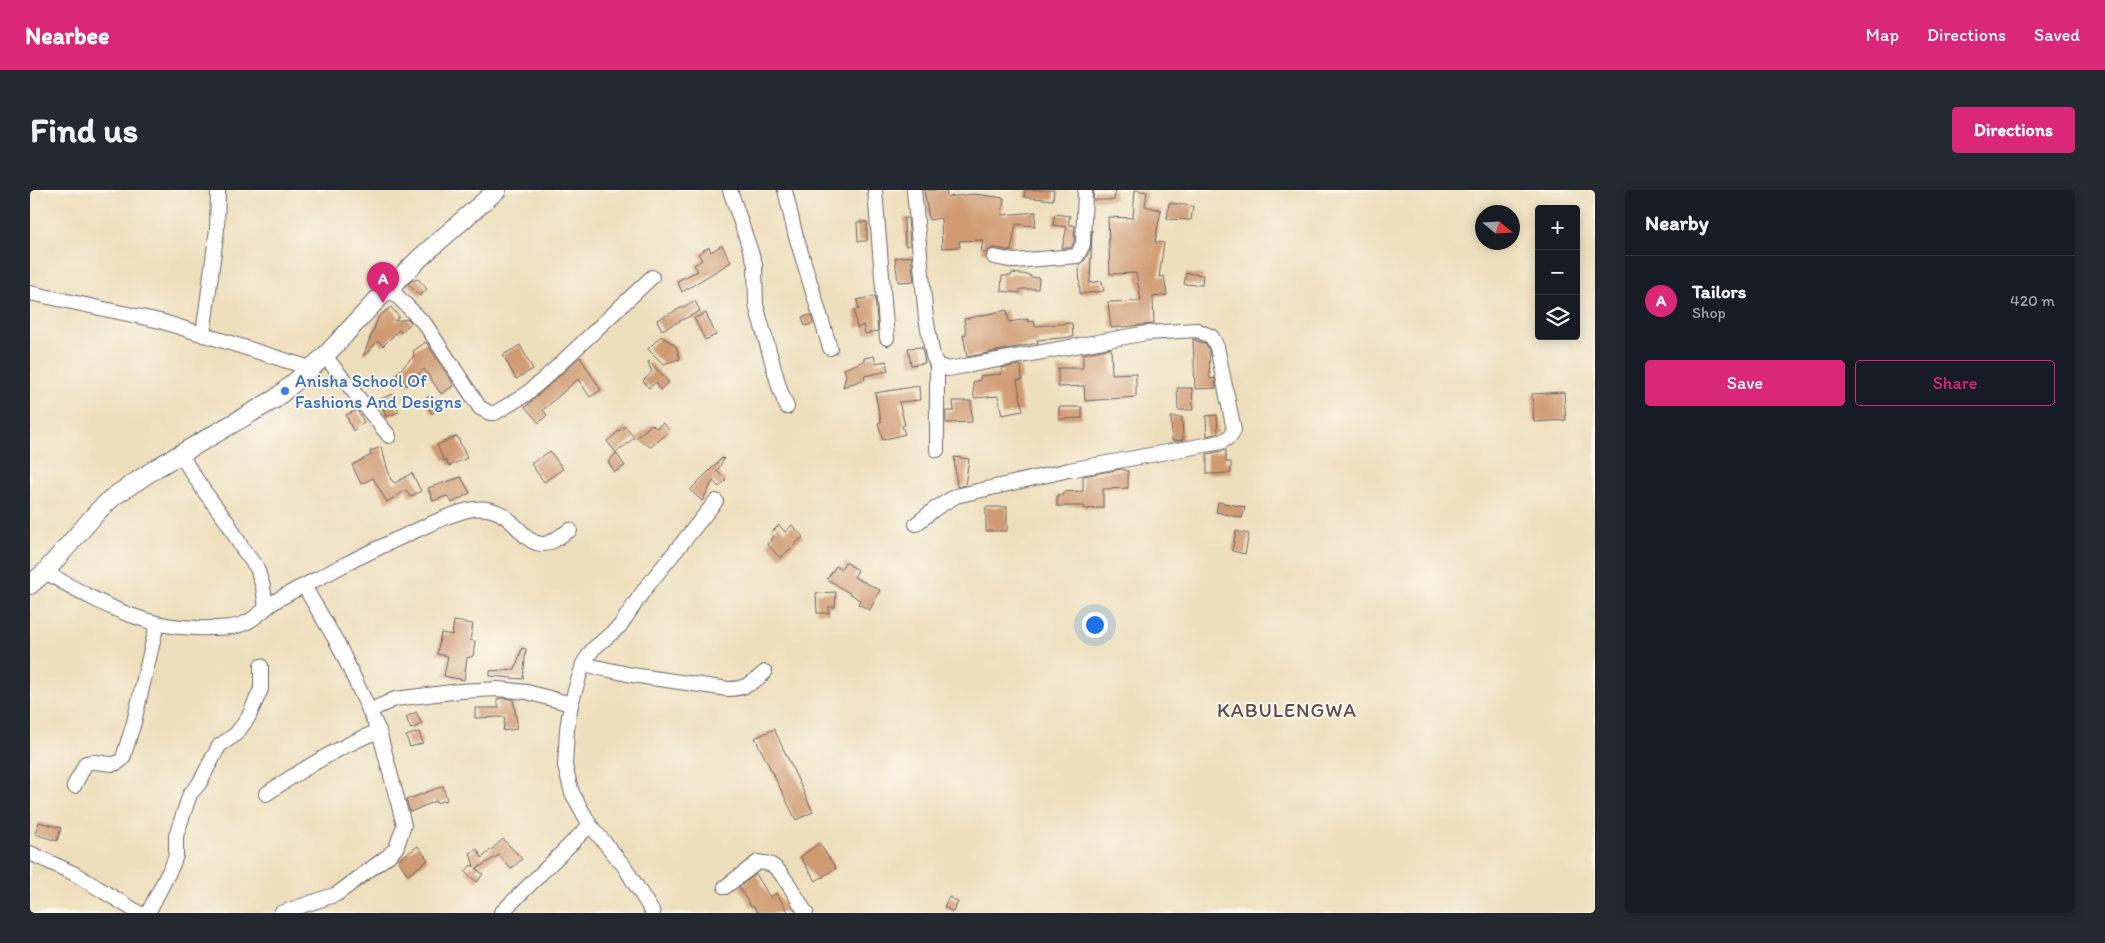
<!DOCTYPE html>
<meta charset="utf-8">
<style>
body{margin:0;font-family:Itim,sans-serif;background:#242831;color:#f1f3f6}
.controls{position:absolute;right:15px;top:15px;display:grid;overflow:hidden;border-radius:5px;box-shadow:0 2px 12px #0003}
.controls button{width:45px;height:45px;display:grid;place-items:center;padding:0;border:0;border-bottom:1px solid #363941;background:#171b24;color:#f1f3f6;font:25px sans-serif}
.compass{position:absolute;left:1445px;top:15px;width:45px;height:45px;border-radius:50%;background:#171b24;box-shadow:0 2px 12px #0003;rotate:108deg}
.you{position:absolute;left:1064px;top:434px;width:18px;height:18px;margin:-12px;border:4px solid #fff;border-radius:50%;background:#1a73e8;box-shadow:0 0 0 8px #1a73e833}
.badge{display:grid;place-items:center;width:32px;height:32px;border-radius:50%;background:#db2777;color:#fff;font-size:16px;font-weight:700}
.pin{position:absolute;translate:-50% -41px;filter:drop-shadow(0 1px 2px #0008)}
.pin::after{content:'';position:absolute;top:26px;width:18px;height:15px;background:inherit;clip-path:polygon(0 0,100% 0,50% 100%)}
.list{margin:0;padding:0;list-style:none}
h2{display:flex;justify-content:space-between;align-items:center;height:65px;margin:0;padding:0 20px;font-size:21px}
h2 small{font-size:16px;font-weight:400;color:#9ea1a6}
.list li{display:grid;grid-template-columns:32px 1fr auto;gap:15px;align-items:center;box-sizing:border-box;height:90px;padding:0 20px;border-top:1px solid #363941}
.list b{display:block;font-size:19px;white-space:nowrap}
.list p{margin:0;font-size:16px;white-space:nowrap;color:#9ea1a6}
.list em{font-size:16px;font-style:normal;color:#9ea1a6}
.actions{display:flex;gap:10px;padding:15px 20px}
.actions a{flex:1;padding:11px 0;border:1px solid #db2777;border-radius:5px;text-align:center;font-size:18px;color:#db2777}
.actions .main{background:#db2777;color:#fff}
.icon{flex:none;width:28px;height:28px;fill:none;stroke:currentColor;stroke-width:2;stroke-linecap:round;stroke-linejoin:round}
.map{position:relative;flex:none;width:1565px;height:723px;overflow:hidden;border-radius:5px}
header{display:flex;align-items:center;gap:30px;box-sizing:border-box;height:70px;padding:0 25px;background:#db2777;color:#fff}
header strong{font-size:24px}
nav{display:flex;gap:28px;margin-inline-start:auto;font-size:18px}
.intro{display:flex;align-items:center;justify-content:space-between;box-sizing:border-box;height:120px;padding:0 30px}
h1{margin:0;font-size:35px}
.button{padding:12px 22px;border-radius:5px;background:#db2777;color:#fff;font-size:18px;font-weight:700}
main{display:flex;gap:30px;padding:0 30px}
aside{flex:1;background:#171b24;border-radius:5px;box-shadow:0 2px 12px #0003}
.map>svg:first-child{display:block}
.building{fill:#d09b72}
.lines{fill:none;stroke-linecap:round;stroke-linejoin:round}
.minor-casing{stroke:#696468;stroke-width:16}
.tertiary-casing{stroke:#696468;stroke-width:20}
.minor{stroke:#fff;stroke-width:14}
.tertiary{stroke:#fff;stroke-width:18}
.shop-dot{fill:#3f7fe0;stroke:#fbf7ec;stroke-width:2}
.labels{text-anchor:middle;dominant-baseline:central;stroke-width:4;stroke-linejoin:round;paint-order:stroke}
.shop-label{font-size:18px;fill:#366cbe;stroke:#fbf7ec;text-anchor:start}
.quarter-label{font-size:20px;letter-spacing:1px;fill:#5f4c4e;stroke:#fbf7ec}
</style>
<header>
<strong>Nearbee</strong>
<nav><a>Map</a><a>Directions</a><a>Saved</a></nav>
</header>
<div class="intro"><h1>Find us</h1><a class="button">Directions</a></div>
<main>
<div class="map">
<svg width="1565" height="723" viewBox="0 0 1565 723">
<rect width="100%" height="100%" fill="#fbf7ec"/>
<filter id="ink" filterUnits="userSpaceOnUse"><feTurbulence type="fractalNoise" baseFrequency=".02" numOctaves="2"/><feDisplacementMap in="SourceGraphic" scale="10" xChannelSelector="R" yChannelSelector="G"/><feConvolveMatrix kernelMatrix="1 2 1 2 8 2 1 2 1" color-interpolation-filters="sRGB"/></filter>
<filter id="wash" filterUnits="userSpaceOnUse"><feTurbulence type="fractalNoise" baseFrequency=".0096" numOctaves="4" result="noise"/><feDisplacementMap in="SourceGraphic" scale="20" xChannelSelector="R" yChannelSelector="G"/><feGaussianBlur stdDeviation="1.12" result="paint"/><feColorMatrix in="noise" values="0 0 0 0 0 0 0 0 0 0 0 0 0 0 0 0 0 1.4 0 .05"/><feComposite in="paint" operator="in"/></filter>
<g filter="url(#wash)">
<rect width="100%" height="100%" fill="#eedfbc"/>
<g id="blocks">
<!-- building -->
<g class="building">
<polygon points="894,0 916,0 917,7 944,4 974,8 972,25 1006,22 1005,36 986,34 981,61 965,58 961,59 956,63 951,62 953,50 929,51 930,57 912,58 911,28 899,30"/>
<polygon points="995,0 1024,0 1023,10 994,7"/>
<polygon points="1064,0 1086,0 1084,10 1063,10"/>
<polygon points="1105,0 1117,2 1115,16 1131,20 1125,52 1134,53 1129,87 1134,86 1137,105 1123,107 1124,134 1081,138 1078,112 1111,111 1106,83 1080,84 1078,27 1103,28"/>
<polygon points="1139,13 1163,16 1161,30 1137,29"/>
<polygon points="1025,24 1040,26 1038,34 1045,36 1044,52 1041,58 1032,58 1037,37 1023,35"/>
<polygon points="874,28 878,28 880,55 875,56"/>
<polygon points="827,32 837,32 837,51 828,51"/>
<polygon points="1062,40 1060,93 1072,91 1074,101 1050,104 1049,74 1055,70 1061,58"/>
<polygon points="692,55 701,72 652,102 647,91 668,81 664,75 672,70 668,64 679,57 681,62"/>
<polygon points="881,66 884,91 868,92 865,68"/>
<polygon points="982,83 1000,85 1000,87 1009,88 1008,99 990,99 990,103 971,101 972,86 981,86"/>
<polygon points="1156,83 1173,85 1172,95 1154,94"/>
<polygon points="388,89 397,99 390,106 378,94 382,91"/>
<polygon points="845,106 848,141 835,144 833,135 827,138 824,120 829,119 827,110"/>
<polygon points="665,111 670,121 632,140 627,130"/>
<polygon points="361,117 369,127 364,131 378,129 381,132 371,143 369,140 353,156 348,151 333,166 349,126"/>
<polygon points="977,120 979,132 998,129 998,132 1004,131 1005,136 1042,133 1043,147 1007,150 1008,153 937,167 933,145 936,144 934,129"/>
<polygon points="676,123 686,145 675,150 664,128"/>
<polygon points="781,125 783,134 775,136 772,127"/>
<polygon points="631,146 646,156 650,169 633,174 618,159"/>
<polygon points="1163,149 1176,154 1179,160 1180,189 1185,188 1186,198 1165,199"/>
<polygon points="396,152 424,195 411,204 394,179 377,196 366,184 384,166 383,161"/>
<polygon points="490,155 503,179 486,189 473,165"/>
<polygon points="892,157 895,173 881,175 878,158"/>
<polygon points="1081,158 1082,184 1106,183 1106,207 1055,211 1054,196 1028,197 1028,178 1053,178 1053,164"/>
<polygon points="844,166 846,173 856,171 858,181 834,186 835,189 813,197 816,185 814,179 834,171 834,168"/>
<polygon points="550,167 571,200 560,207 548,189 513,220 517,225 509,233 495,217"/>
<polygon points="619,171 639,192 630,200 626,192 619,198 613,191 622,182 618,172"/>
<polygon points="991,175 992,190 987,190 993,221 972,225 968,206 944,208 943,192 950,190 950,186 972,184 972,178"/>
<polygon points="889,196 890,210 869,212 875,235 872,236 875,244 853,250 848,233 851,232 845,203"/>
<polygon points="1147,198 1162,198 1163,220 1148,220"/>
<polygon points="1534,202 1536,230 1504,232 1502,204"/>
<polygon points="363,204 369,222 356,227 350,209"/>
<polygon points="402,205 412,215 402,224 394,209"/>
<polygon points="923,211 941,211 942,232 916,233 916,221 924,221"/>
<polygon points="1029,217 1052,217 1052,228 1029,229"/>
<polygon points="327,220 334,232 323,241 316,225"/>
<polygon points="1187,225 1188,243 1177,246 1176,226"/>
<polygon points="1141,227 1152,227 1153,250 1142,251"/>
<polygon points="633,233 640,241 621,257 606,248 622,234 626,238"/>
<polygon points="595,236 604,248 586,263 577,251"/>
<polygon points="427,246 437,268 419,276 416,270 414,271 407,255"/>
<polygon points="351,257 361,290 365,293 382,283 391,301 380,307 376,300 357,312 343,288 331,294 322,275 341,265 340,261"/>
<polygon points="1196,260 1196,272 1201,272 1201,283 1177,284 1177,264"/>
<polygon points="520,261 533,279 514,292 501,274"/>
<polygon points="586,263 595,276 585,282 578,272"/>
<polygon points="924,267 939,269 935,295 927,297"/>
<polygon points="692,268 694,269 687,281 696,290 689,297 683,291 672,311 660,300"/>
<polygon points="1092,279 1098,281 1098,298 1073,299 1073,318 1054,319 1054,316 1027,316 1027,305 1033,305 1033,302 1053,301 1053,286"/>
<polygon points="431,287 440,303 422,313 417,306 403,311 398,298"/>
<polygon points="1188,312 1215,317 1212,328 1186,322"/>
<rect x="956" y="317" width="21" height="24"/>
<polygon points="749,335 755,342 762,335 773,347 750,368 737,354 744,347 740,344"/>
<polygon points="1206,341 1219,344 1215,364 1202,361"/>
<polygon points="815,372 828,380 824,387 850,400 840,420 828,414 830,410 797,389 806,376 811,379"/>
<polygon points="806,402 805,417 799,417 799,423 787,423 786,403"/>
<polygon points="424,431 443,434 440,450 445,451 443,466 437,468 434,490 414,486 418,466 407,464 411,443 422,445"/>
<polygon points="492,458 496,459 493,489 460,486 460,481 485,479"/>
<polygon points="473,508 483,509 487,532 486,539 473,541 475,527 445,528 445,518 469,518 467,509"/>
<polygon points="386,522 392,534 381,539 376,527"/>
<polygon points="744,539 783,622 766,630 725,548"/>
<polygon points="389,542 393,553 380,557 376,546"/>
<polygon points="413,596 417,610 406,613 406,611 380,622 376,610"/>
<polygon points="9,632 31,638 27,651 5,644"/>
<polygon points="473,649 492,669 481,679 469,665 446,679 453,684 447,692 435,682 441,675 444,677 440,663 447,659 452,668"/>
<polygon points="789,653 806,678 786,691 770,667"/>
<polygon points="388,656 398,670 378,685 368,670"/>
<polygon points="726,684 740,707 746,703 759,723 728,723 723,716 721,717 709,697"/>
<polygon points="919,707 928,712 923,722 914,717"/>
</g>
</g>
</g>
<g filter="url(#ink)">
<use href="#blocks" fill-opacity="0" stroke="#696468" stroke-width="1"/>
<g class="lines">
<!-- minor casing -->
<g class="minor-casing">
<g id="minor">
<polyline points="700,0 725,74 726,115 750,200 757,217"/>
<polyline points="755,0 765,43 800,158"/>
<polyline points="845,0 857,148"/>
<polyline points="884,0 896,128 903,166 907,175 918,179 1117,143 1167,140 1182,147 1187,157 1204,240 1201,246 1191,252 1039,280 926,306 906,318 886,334"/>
<polyline points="964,67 984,71 1047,66 1053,54 1055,0"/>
<polyline points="359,98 395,134 450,218 460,223 465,223 495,205 517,186 622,87"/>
<polyline points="0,103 130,131 280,178"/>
<polyline points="173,145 187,39 188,0"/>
<polyline points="295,166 359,246"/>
<polyline points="907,175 907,260"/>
<polyline points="150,264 174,301 198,333 212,358 227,378 233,397 236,418"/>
<path d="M15,382C70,413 116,441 180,438C192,438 206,438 217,432C227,427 235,418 244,412C258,403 273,396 287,389C313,375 339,362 365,350C389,340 413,326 438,320C483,310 489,355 513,354C522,354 532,344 540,340"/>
<path d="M553,474L602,485L698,499C715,499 723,493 735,482"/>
<polyline points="339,521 365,509 430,501 468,499 497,502 541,514"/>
<path d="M44,596L56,573C69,568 83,581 93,568L104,532L127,434"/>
<path d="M236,604C271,580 309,556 349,541"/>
<polyline points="0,663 45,684 109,723"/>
<path d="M695,697L728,672C733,673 739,673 743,676C755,684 768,711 776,723"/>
<polyline points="118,723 143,674 146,665 146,646 160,604 169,594 189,556 206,544 218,528 231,499 231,476"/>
<polyline points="251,723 307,704 358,666 366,658 374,635 349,541 308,454 274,396"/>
<polyline points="471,723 560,635"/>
<polyline points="623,723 594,676 560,635 542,603 535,576 537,539 541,514 553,474 563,459 590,436 614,400 686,311"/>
</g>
</g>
<!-- tertiary casing -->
<g class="tertiary-casing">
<polyline id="tertiary" points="0,395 15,382 69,320 83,307 128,277 245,209 295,166 345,112 392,66 467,0"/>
</g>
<!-- minor -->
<use href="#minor" class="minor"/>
<!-- tertiary -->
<use href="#tertiary" class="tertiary"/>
</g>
</g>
<!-- markers -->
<circle class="shop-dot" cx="255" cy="201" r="5"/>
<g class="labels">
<!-- shop labels -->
<g class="shop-label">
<text x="265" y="191">Anisha School Of<tspan x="265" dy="21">Fashions And Designs</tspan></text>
</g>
<!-- quarter labels -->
<g class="quarter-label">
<text x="1257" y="520">KABULENGWA</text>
</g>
</g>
</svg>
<div class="controls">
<button>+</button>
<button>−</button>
<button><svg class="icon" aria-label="layers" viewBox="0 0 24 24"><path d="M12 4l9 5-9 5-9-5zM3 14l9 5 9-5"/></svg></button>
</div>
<svg class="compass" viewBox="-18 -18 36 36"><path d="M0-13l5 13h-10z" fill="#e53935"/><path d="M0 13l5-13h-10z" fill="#9ea1a6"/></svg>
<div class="you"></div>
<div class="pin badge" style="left:353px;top:113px">A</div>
</div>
<aside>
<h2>Nearby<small></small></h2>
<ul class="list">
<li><span class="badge">A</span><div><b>Tailors</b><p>Shop</p></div><em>420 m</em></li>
</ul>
<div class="actions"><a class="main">Save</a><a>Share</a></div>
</aside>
</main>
